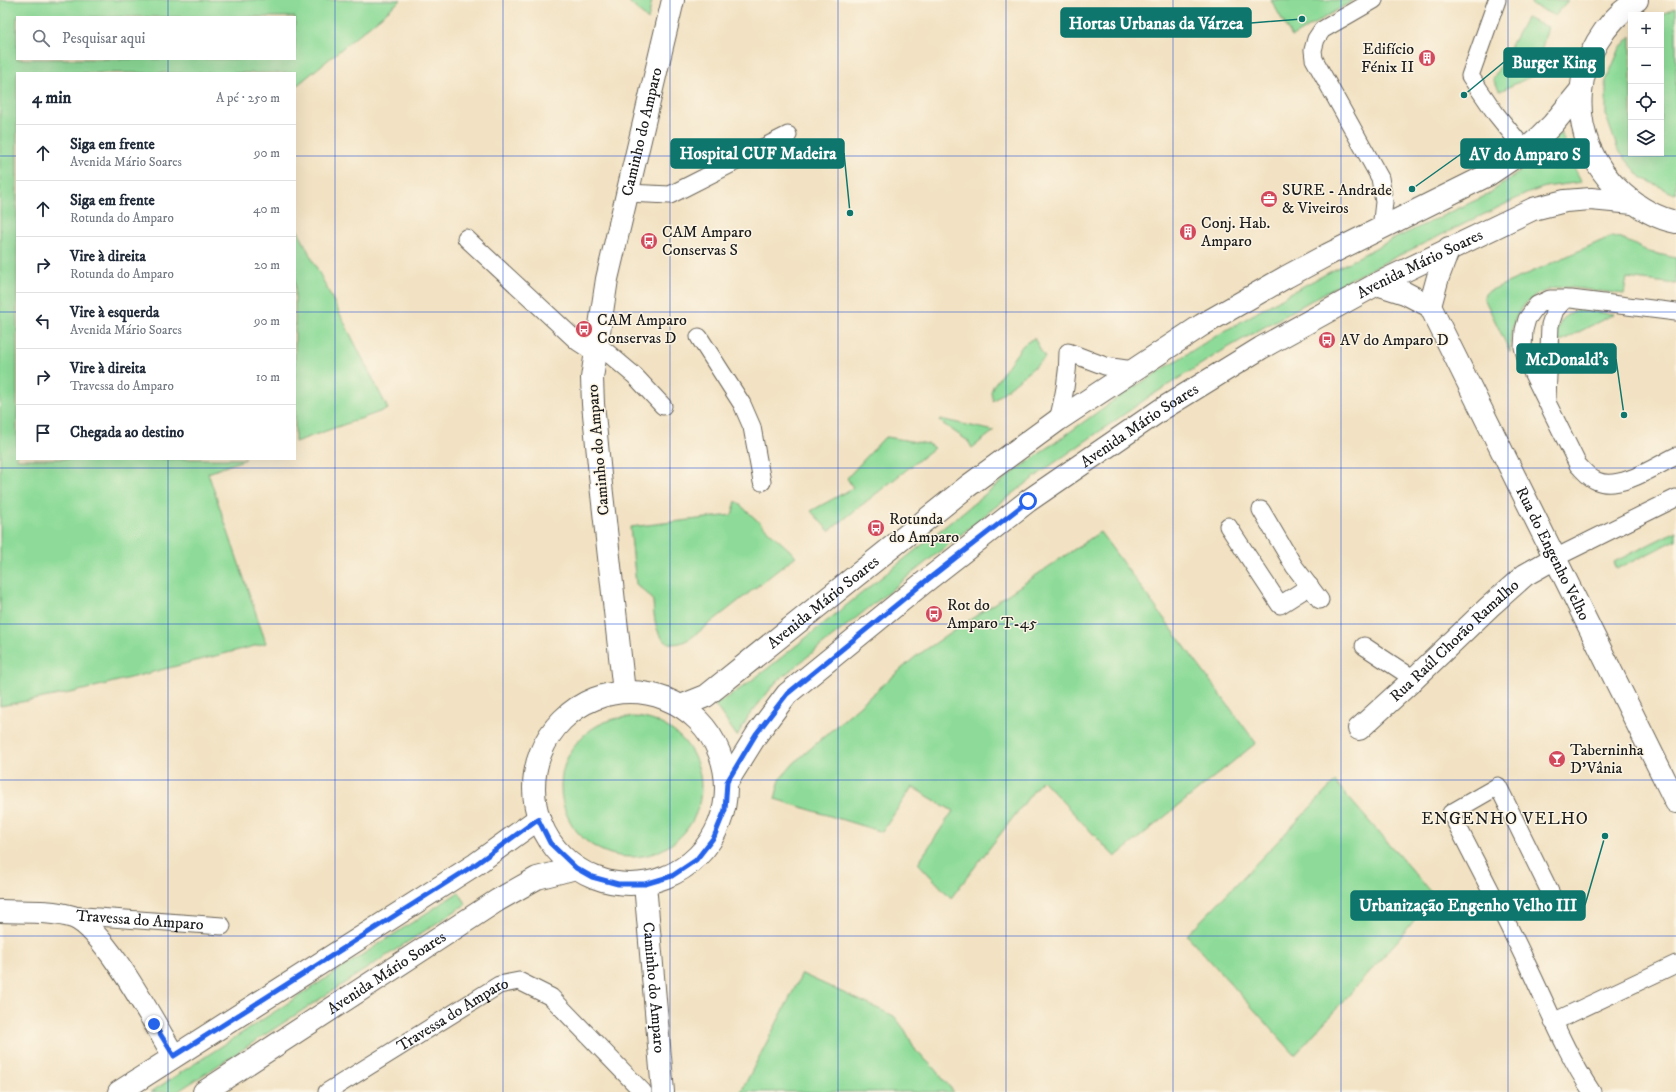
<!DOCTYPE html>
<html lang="pt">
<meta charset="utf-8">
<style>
body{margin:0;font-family:"IM FELL DW Pica",serif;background:#f6f6f7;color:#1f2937}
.controls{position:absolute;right:12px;top:12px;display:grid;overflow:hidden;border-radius:0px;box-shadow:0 4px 16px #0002}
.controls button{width:36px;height:36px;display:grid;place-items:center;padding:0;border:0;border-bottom:1px solid #e0e1e3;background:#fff;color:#1f2937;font:20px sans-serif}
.stop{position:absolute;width:12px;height:12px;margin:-9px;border:3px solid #2563eb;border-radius:50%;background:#fff}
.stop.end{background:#2563eb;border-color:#fff;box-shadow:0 1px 4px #0008}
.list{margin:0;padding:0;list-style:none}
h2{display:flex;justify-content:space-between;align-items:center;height:52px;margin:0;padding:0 16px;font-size:17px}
h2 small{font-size:13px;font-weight:400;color:#747a83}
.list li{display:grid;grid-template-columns:26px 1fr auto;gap:12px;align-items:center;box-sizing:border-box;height:56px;padding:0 16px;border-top:1px solid #e0e1e3}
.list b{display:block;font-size:15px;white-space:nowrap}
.list p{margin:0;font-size:13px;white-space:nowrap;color:#747a83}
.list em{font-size:13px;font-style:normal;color:#747a83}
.icon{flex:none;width:22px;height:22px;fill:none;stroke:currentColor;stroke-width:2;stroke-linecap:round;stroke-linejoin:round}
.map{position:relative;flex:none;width:1676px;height:1092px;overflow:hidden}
.search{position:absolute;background:#fff;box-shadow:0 4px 16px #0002;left:16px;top:16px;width:280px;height:44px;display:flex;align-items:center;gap:10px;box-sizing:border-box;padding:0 14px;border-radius:0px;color:#747a83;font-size:15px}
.panel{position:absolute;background:#fff;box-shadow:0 4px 16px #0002;left:16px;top:72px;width:280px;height:388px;border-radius:0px}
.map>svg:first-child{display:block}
.green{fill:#8edb99;stroke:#557c5a;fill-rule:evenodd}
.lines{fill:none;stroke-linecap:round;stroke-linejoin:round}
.lane-casing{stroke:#676156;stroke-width:19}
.street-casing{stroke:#676156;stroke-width:24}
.secondary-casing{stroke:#676156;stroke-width:24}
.lane{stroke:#fff;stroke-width:17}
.street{stroke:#fff;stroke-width:22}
.secondary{stroke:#fff;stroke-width:22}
.route{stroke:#2563eb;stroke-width:5}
.grid{fill:none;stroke:#1d4ed8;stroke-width:1;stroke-opacity:0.55}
.labels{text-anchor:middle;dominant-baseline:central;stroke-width:3;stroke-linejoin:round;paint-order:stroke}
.poi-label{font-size:16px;fill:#1c1c1c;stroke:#fcf5e5;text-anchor:start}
.street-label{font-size:16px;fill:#1c1c1c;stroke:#fcf5e5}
.neighbourhood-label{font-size:17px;letter-spacing:1px;fill:#1c1c1c;stroke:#fcf5e5}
.leader{fill:none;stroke:#0f766e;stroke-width:1.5}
.callout-dot{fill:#0f766e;stroke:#fcf5e5;stroke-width:1.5}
.callout{fill:#0f766e;stroke:#0f766e;stroke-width:1.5}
.callout-label{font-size:17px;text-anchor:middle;font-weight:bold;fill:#fff}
</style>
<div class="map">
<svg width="1676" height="1092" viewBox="0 0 1676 1092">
<rect width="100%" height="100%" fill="#fcf5e5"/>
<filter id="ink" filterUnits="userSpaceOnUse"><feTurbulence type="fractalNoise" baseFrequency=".025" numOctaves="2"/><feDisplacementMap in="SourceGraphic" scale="8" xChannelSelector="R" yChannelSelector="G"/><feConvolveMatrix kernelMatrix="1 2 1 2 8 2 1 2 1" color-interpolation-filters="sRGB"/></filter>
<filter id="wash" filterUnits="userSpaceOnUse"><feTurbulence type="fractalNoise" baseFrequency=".012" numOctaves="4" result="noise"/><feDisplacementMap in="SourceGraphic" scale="16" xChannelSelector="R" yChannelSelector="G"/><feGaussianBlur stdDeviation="0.9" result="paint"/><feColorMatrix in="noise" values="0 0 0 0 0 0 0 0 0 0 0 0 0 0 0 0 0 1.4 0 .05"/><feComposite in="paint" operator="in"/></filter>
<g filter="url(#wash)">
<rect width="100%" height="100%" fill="#f2e2c3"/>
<!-- green -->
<g class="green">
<path d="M0,0H401L295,87V73H17V459H246L208,473L266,643L75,692L0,706ZM17,17H295V59H17Z"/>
<polygon points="627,0 652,0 648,20"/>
<polygon points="1271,0 1354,0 1292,37"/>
<polygon points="1533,0 1568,0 1555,16 1531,4"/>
<polygon points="1676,8 1676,194 1672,193 1641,177 1618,150 1606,116 1606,81 1620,48 1631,36 1631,153 1661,153 1660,15"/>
<polygon points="1526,18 1548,27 1534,75 1500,91 1493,79"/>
<polygon points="1561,132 1573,166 1582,182 1545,187 1526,194 1342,283 1222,351 1146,399 1047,468 994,508 777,681 748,717 737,736 715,705 740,689 767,669 1003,480 1117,398 1206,342 1292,292 1381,245 1487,195 1528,166"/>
<polygon points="295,225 388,409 295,442"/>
<path d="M1612,236L1621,238L1649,252L1676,258V284L1627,278L1624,294L1565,287C1528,289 1508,316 1510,352L1484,298L1485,294L1487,292Z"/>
<path d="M1578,310L1614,314L1559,342L1571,366L1556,374C1555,352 1549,317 1578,310Z"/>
<polygon points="1034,338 1045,358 993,401 991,392 993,386 1023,345"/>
<polygon points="940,419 994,431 972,448 968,441 939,421"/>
<polygon points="887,437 928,444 934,448 829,531 811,511 853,488 847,478 884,438"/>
<path d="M736,501L796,556L691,638C667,652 657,639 654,614C653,610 654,602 652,599C649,594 641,589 636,584L630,527L732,515Z"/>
<polygon points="1676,531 1676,540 1617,569 1614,562"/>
<polygon points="1100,532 1256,743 1115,857 1042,780 951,898 918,863 953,811 912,787 882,832 775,799 780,779 794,763 915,657"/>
<circle cx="631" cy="787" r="70"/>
<polygon points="1335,782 1434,896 1399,939 1295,1055 1187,935"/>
<polygon points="459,892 466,904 177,1092 151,1092"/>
<polygon points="802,974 894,1016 905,1030 916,1051 931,1065 954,1092 741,1092"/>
</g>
</g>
<g filter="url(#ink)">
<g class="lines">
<!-- lane casing -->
<g class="lane-casing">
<g id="lane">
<polyline points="1374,0 1322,30 1316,39 1313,50 1314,59 1380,178 1384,202 1381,229"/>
<polyline points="1497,0 1470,76 1496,114 1525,150"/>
<polyline points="627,193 670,195 788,135"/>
<polyline points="466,238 578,342 595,353"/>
<path d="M1676,312L1571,299H1550L1537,305L1527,319L1524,330L1523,347L1528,364L1578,465C1584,471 1589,478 1597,481C1619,491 1656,466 1676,456"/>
<polyline points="699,337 742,404 752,427 762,482"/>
<polyline points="596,343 635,376 663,406"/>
<polyline points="1547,400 1550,325 1555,310 1565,299"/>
<path d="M1058,420C1064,396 1068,377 1068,352L1105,366L1133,370"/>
<polyline points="1261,510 1294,566 1320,600"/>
<polyline points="1228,526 1280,605 1310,586"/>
<polyline points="1555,558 1676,498"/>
<polyline points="1364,646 1414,679"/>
<path d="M1554,900L1498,786L1451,813C1476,863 1503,913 1527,964C1548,1007 1565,1052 1592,1092"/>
<path id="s1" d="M70,915L222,926"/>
<polyline points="1553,1022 1676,964"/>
<path id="s2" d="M327,1092L499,985L519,981L551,997L643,1092"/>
</g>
</g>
<!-- street casing -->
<g class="street-casing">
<g id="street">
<path id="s3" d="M1359,729L1414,679L1489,607L1525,575L1555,558"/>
<path d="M0,911C23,912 50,910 73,917C104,928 155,1025 174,1056"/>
</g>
</g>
<!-- secondary casing -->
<g class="secondary-casing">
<g id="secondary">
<path d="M1637,0C1569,46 1560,138 1623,194C1638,207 1656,218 1676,222"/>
<path id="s4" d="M1377,284L1405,293L1430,306L1676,802"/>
<polyline points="1430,306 1438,277 1449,248"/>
<circle cx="630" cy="788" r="96"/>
<path id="s5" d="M624,692L601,485L593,404L592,378L607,279L673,0"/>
<path id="s6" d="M681,706L706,696L968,486L1058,420L1202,325L1286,277L1327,255L1488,175L1525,150L1541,136L1553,124L1581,90"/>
<path id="s7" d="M727,782L757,734L787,694L922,584L1028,501L1162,409L1261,348L1377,284L1533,209L1565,201L1591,199L1633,203"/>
<path id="s8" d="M645,884L663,1092"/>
<polyline points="119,1092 476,864 538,819"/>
<path id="s9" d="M204,1092L498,900L537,878L576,868"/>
</g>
</g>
<!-- lane -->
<use href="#lane" class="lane"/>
<!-- street -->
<use href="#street" class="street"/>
<!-- secondary -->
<use href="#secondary" class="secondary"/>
</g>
</g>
<g class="lines" filter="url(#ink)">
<!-- route -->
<polyline class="route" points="154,1024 174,1056 476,864 538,819 550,843 576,868 592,877 618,884 645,884 672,876 696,860 714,837 725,810 727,782 756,734 787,694 922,584 1028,501"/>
</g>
<!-- grid -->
<path class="grid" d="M168,0V17M335,0V1092M503,0V1092M670,0V1092M838,0V1092M1006,0V1092M1173,0V1092M1341,0V1092M1508,0V1092M168,59V73M0,156H17M295,156H1676M0,312H17M295,312H1676M168,459V1092M0,468H1676M0,624H1676M0,780H1676M0,936H1676"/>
<!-- icons -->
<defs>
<g id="building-disc" transform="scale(0.9)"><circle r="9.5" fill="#d1495b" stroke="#fcf5e5"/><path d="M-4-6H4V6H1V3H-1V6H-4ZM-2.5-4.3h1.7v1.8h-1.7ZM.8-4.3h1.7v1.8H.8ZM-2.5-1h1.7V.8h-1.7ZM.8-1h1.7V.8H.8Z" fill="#fff"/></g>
<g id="office-disc" transform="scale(0.9)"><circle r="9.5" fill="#d1495b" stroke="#fcf5e5"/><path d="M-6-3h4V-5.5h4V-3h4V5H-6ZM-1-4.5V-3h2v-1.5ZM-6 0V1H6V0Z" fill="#fff"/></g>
<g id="bus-disc" transform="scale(0.9)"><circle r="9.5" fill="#d1495b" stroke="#fcf5e5"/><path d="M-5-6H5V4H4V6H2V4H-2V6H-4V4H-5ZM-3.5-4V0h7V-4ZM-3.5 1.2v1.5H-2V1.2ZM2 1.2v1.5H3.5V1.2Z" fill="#fff"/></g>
<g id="bar-disc" transform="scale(0.9)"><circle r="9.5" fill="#d1495b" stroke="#fcf5e5"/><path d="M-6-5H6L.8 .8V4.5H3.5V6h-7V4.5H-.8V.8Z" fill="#fff"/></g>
</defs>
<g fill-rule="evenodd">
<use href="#building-disc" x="1427" y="58"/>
<use href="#office-disc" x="1269" y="199"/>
<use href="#building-disc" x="1188" y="232"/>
<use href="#bus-disc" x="649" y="241"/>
<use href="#bus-disc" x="584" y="329"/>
<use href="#bus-disc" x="1327" y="340"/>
<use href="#bus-disc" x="876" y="528"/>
<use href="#bus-disc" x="934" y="614"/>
<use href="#bar-disc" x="1557" y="759"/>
</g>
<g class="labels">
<!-- poi labels -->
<g class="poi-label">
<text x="1414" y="49" text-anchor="end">Edifício<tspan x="1414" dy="18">Fénix II</tspan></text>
<text x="1282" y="190">SURE - Andrade<tspan x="1282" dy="18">&amp; Viveiros</tspan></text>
<text x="1201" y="223">Conj. Hab.<tspan x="1201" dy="18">Amparo</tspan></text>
<text x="662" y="232">CAM Amparo<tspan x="662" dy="18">Conservas S</tspan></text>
<text x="597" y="320">CAM Amparo<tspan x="597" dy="18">Conservas D</tspan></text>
<text x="1340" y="340">AV do Amparo D</text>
<text x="889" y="519">Rotunda<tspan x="889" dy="18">do Amparo</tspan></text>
<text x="947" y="605">Rot do<tspan x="947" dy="18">Amparo T-45</tspan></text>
<text x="1570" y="750">Taberninha<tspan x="1570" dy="18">D'Vânia</tspan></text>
</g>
<!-- street labels -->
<g class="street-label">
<text stroke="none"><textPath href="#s5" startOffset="567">Caminho do Amparo</textPath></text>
<text stroke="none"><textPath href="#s7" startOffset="874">Avenida Mário Soares</textPath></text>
<text stroke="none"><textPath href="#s7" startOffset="550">Avenida Mário Soares</textPath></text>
<text transform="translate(598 450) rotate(-95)">Caminho do Amparo</text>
<text stroke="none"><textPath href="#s4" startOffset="334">Rua do Engenho Velho</textPath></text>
<text stroke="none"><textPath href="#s6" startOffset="177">Avenida Mário Soares</textPath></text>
<text stroke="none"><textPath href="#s3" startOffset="130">Rua Raúl Chorão Ramalho</textPath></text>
<text stroke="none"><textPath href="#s1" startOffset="70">Travessa do Amparo</textPath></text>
<text stroke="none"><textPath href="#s9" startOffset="218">Avenida Mário Soares</textPath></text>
<text stroke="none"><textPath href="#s8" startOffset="104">Caminho do Amparo</textPath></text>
<text stroke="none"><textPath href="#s2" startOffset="148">Travessa do Amparo</textPath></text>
</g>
<!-- neighbourhood labels -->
<g class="neighbourhood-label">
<text x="1505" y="819">ENGENHO VELHO</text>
</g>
</g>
<!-- callouts -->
<path class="leader" d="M1302 19L1251 23M1464 95L1504 62M850 213L844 153M1412 189L1461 154M1624 415L1616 359M1605 836L1585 905"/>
<g class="callout-dot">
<circle cx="1302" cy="19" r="4"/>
<circle cx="1464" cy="95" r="4"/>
<circle cx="850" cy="213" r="4"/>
<circle cx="1412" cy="189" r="4"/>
<circle cx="1624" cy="415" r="4"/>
<circle cx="1605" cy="836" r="4"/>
</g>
<g class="callout">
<rect x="1061" y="8" width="190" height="29" rx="4"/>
<rect x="1504" y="48" width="100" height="29" rx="4"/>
<rect x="671" y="139" width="173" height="29" rx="4"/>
<rect x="1461" y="139" width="128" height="29" rx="4"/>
<rect x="1517" y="344" width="99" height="29" rx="4"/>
<rect x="1351" y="891" width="234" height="29" rx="4"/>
</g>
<g class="callout-label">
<text x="1156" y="29">Hortas Urbanas da Várzea</text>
<text x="1554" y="68">Burger King</text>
<text x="758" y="159">Hospital CUF Madeira</text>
<text x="1525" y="160">AV do Amparo S</text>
<text x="1567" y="365">McDonald's</text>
<text x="1468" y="911">Urbanização Engenho Velho III</text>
</g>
</svg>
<div class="controls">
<button>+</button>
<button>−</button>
<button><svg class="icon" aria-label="locate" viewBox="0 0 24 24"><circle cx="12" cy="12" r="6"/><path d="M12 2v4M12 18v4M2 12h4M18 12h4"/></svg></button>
<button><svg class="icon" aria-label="layers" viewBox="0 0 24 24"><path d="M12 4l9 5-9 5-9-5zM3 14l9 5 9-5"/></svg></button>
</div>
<div class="stop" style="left:1028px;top:501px"></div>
<div class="stop end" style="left:154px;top:1024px"></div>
<div class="search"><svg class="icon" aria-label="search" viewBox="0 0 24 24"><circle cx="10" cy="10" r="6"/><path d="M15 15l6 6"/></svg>Pesquisar aqui</div>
<section class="panel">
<h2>4 min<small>A pé · 250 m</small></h2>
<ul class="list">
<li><svg class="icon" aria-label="ahead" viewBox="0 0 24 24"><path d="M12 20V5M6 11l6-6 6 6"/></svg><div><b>Siga em frente</b><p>Avenida Mário Soares</p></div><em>90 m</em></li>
<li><svg class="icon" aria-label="ahead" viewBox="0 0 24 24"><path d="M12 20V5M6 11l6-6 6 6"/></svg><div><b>Siga em frente</b><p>Rotunda do Amparo</p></div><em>40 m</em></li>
<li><svg class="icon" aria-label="right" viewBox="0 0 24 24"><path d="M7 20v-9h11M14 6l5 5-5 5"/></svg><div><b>Vire à direita</b><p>Rotunda do Amparo</p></div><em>20 m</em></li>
<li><svg class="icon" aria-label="left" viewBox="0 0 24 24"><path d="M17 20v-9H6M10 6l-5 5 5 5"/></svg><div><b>Vire à esquerda</b><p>Avenida Mário Soares</p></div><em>90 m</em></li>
<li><svg class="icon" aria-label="right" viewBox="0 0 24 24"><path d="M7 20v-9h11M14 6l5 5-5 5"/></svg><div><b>Vire à direita</b><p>Travessa do Amparo</p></div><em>10 m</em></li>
<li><svg class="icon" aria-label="arrive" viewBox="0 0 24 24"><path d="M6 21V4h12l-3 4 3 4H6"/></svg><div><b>Chegada ao destino</b></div></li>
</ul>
</section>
</div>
